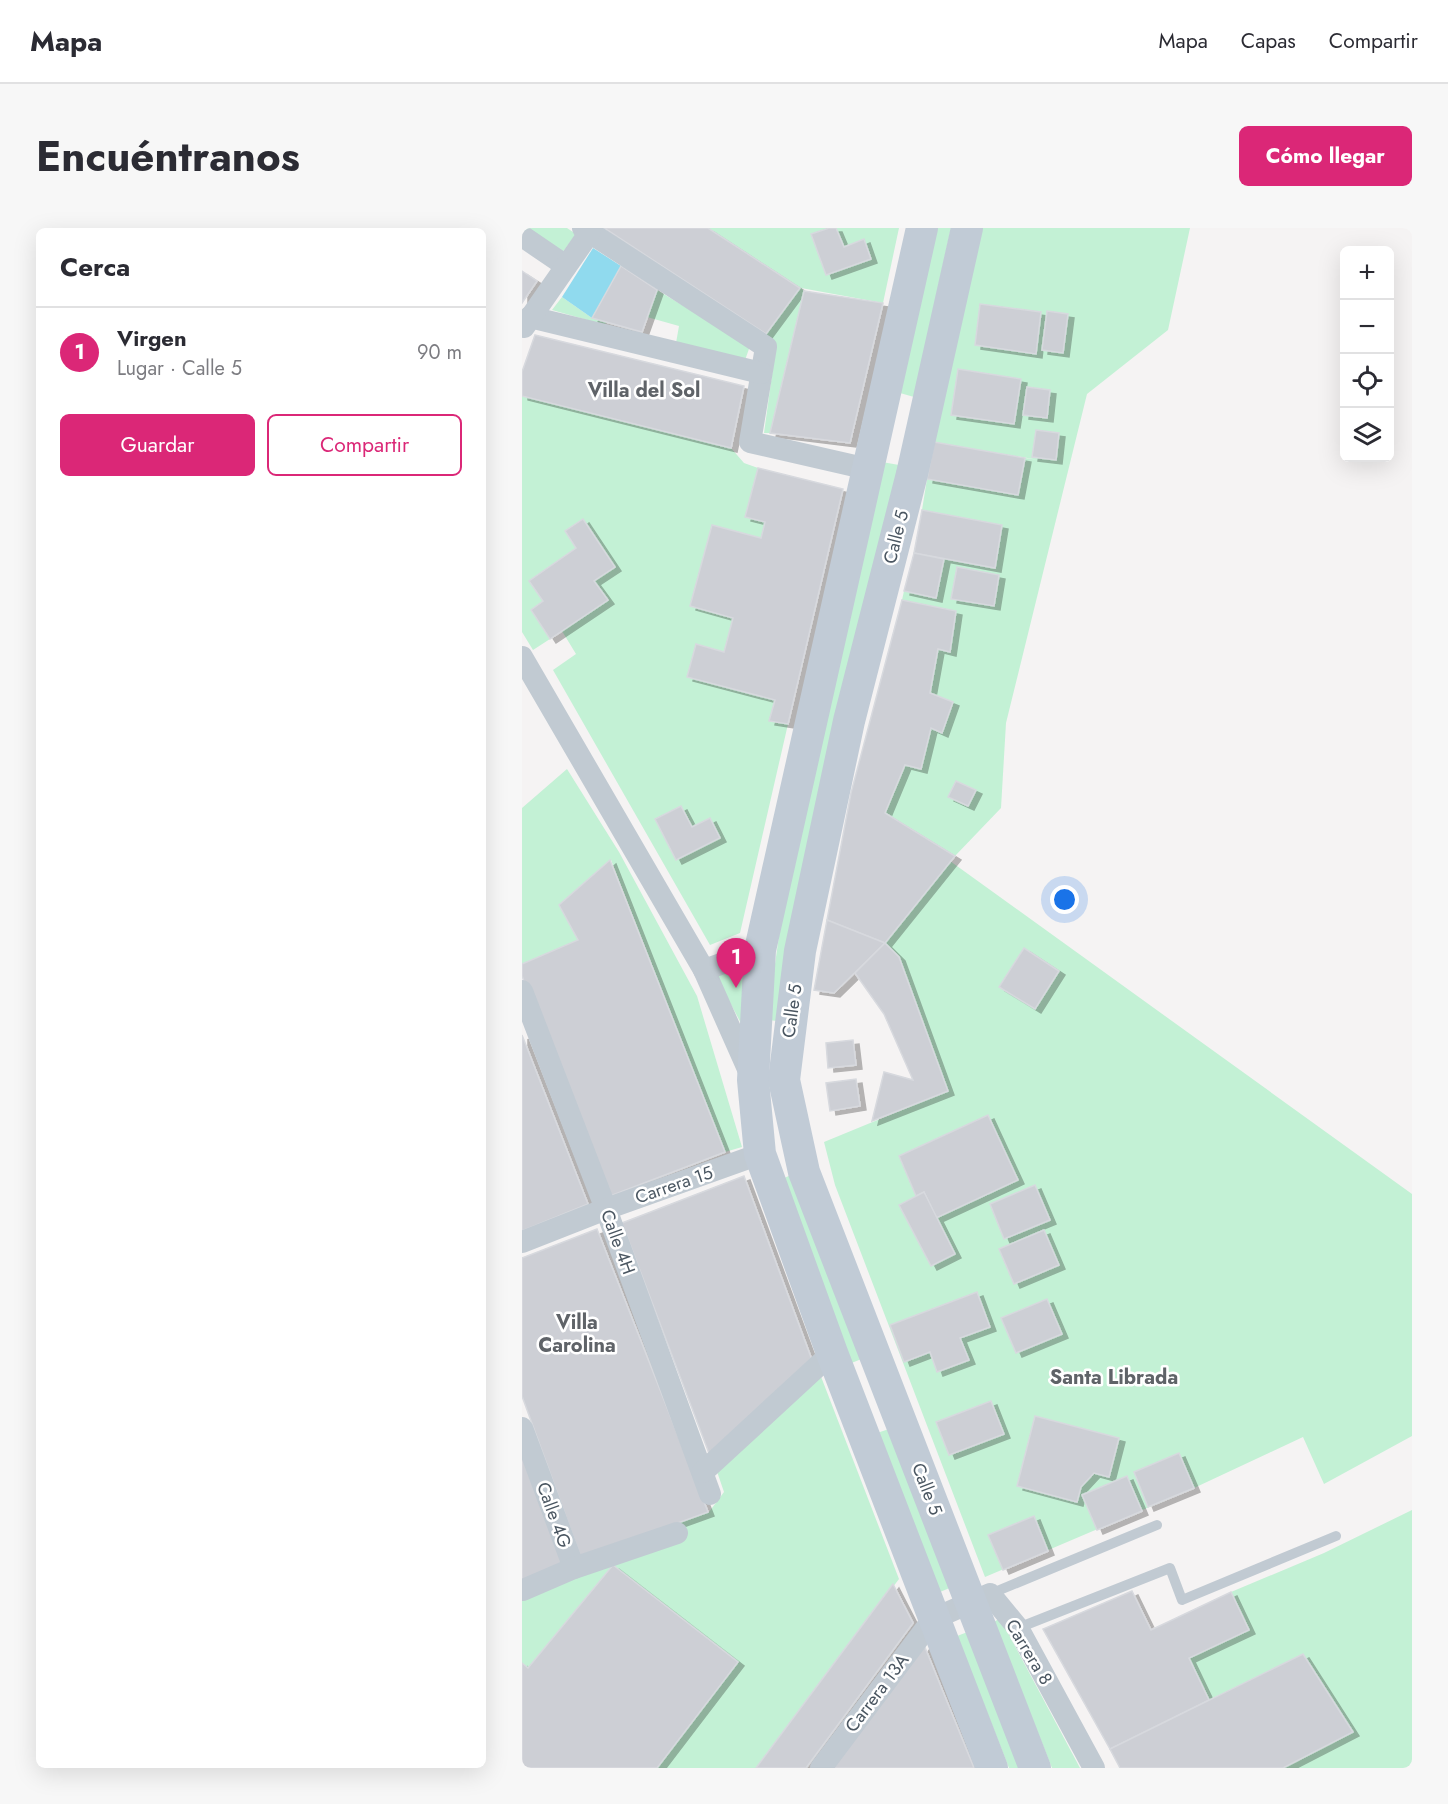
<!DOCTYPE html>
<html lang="es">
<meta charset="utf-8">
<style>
body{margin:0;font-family:Jost,sans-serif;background:#f7f7f7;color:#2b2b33}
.controls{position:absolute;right:18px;top:18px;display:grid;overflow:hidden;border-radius:9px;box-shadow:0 6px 24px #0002}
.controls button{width:54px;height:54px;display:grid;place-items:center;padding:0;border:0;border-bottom:2px solid #e1e1e2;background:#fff;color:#2b2b33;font:30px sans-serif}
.you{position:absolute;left:543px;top:672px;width:21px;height:21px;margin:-15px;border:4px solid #fff;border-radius:50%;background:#1a73e8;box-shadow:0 0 0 9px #1a73e833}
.badge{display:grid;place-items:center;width:39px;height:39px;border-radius:50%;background:#db2777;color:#fff;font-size:20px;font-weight:700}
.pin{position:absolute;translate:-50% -50px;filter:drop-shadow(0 2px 3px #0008)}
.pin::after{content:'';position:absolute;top:32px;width:21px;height:18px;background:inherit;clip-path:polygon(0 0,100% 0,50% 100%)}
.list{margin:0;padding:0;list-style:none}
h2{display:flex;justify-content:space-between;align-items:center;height:78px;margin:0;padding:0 24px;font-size:26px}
h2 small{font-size:20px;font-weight:400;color:#7c7c81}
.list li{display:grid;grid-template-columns:39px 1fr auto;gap:18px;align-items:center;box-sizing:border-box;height:90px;padding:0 24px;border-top:2px solid #e1e1e2}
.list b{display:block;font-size:22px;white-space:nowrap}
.list p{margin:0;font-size:20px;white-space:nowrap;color:#7c7c81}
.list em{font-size:20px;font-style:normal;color:#7c7c81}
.actions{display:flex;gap:12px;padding:18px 24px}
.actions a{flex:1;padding:14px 0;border:2px solid #db2777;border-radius:9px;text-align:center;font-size:21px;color:#db2777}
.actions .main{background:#db2777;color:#fff}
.icon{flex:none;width:33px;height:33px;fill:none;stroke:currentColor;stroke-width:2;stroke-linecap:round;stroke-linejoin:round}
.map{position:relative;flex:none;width:890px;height:1540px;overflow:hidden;border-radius:9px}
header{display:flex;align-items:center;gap:36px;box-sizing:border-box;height:84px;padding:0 30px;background:#fff;border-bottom:2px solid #e1e1e2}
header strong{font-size:28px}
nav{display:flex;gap:33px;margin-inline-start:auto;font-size:21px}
.intro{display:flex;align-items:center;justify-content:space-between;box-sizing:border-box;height:144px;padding:0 36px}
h1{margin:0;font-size:42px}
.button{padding:15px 27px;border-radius:9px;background:#db2777;color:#fff;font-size:21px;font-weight:700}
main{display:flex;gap:36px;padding:0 36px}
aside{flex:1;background:#fff;border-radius:9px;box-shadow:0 6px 24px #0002}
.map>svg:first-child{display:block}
.green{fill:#c3f1d5;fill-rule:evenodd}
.water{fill:#90daee}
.building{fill:#cdcfd5;stroke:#d7d9de;stroke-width:1.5;filter:url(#shadow)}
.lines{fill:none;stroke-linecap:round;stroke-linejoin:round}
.lane{stroke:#c1cad2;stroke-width:10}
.street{stroke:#c1cad2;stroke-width:22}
.secondary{stroke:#c1cbd6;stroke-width:32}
.labels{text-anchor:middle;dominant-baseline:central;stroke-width:5;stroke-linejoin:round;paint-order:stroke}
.street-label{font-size:18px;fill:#4a5661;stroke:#fff}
.neighbourhood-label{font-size:20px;font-weight:bold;fill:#5f6368;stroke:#fff}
</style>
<header>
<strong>Mapa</strong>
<nav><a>Mapa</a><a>Capas</a><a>Compartir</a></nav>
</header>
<div class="intro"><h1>Encuéntranos</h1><a class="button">Cómo llegar</a></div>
<main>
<aside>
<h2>Cerca<small></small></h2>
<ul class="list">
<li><span class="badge">1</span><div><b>Virgen</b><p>Lugar · Calle 5</p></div><em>90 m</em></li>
</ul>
<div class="actions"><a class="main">Guardar</a><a>Compartir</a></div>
</aside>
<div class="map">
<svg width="890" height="1540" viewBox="0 0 890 1540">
<defs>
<filter id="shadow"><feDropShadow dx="6" dy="4" stdDeviation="0" flood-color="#0004"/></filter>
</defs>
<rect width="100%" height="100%" fill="#f5f3f3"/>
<!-- green -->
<g class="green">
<polygon points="0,0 45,0 54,6 32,36"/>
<polygon points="186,0 377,0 361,75 279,60 282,63 248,205 242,205 253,125 244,106 278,60"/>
<polygon points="414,0 429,0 392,169 378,165"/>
<polygon points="459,0 668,0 646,102 565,166 484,495 479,580 433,628 363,585 383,537 399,541 409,500 420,505 431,474 408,465 416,421 428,423 434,384 380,372 382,363 414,370 422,331 472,340 400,282 405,251 496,267 503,230 517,232 412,214"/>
<polygon points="135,62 228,118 222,135 154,115 157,98 125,89"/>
<polygon points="40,69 70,90 84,94 83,97 30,82"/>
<polygon points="0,168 209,220 222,235 236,240 224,289 243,294 239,310 190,297 168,378 211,390 202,424 174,416 166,447 253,472 247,493 266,496 218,705 188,717 31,442 54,426 40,403 85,372 72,353 93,339 61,291 43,303 54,320 7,353 21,373 9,382 28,411 11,422 0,404"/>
<polygon points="360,234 377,237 256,793 245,792 264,659"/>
<polygon points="45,541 97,624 175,768 220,919 203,924 89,632 37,677 56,712 0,736 0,580"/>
<path d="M428,633L890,966V1208L802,1256L781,1209L672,1260L463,1349L313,957L302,914L426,863L377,729L363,715ZM480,1091L540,1106L494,1125ZM513,1188L597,1210L587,1249L572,1245L559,1259L555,1274L495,1258Z"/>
<polygon points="228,740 222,801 194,748"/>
<polygon points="271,946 342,1130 327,1136 258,952"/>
<polygon points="298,1146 377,1351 234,1540 135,1540 91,1337 6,1442 0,1437 0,1358 59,1330 187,1284 202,1264 189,1226"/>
<polygon points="367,1201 430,1359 418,1364 355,1205"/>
<polygon points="890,1282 890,1540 761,1540 830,1503 781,1426 687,1472 667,1430 727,1402 709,1364 802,1325"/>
<polygon points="475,1392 479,1392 558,1540 530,1540 472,1394"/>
<polygon points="451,1402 504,1540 487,1540 435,1408"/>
</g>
<!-- water -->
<polygon class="water" points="71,20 99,38 70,90 40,69"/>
<!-- building -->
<g class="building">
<polygon points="82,0 186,0 278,60 244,106"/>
<polygon points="307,0 314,0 322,19 342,11 349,31 304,47 289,6"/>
<polygon points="99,38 135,62 120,104 70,90"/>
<polygon points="0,43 15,53 0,75"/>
<polygon points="282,63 361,75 328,215 248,205"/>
<polygon points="458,76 519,84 514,126 453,117"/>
<polygon points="525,83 546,86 541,125 520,122"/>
<polygon points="13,107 222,158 209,220 0,168 0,144"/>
<polygon points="436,141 499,151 492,196 429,187"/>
<polygon points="505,159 528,162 525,190 501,187"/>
<polygon points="514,202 537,205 534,232 510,229"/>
<polygon points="412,214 503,230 496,267 405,251"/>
<polygon points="236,240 321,261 266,496 247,493 253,472 165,449 174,416 202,424 211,390 168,378 190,297 239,310 243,294 223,289"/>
<polygon points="400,282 480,297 473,340 392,325"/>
<polygon points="61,291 93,339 72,353 86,372 28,411 9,382 21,373 7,353 54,320 43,303"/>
<polygon points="392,325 422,331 414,370 382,363"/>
<polygon points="435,339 477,347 472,378 429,371"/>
<polygon points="380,372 434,383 428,424 416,421 408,465 431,474 420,505 409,500 399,541 383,537 363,585 433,628 363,715 305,692 329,565"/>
<polygon points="434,553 454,562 446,578 426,569"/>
<polygon points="159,578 170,599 188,590 198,610 154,632 133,591"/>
<polygon points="88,632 203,924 88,968 0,748 0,736 56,712 37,677"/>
<polygon points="305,692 363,715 312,765 292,762"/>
<polygon points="363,715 377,729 426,863 350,893 362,844 391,852 362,786 333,745"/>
<polygon points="502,720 537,743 513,781 477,759"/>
<polygon points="0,807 66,976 0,1003"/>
<polygon points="331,812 334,837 306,840 304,815"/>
<polygon points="334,851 338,878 308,883 304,855"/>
<polygon points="466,887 496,952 414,990 402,964 394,968 377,928"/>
<polygon points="222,948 290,1132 188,1228 100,995"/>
<polygon points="513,957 528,992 482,1011 468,976"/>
<polygon points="402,964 433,1026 409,1038 377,977"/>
<polygon points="75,1001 186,1284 59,1330 0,1168 0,1030"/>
<polygon points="522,1002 537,1037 492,1056 477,1021"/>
<polygon points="455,1064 468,1099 438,1110 447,1132 415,1144 408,1124 382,1134 368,1097"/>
<polygon points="525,1071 540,1106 494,1125 479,1090"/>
<polygon points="469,1173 482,1206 427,1227 414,1194"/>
<polygon points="513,1188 597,1210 587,1249 572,1245 559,1259 555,1274 495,1258"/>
<polygon points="657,1225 672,1260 626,1279 612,1244"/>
<polygon points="0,1226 43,1337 0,1358"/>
<polygon points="605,1248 620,1283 575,1302 560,1267"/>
<polygon points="512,1288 526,1323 481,1342 466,1307"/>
<polygon points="91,1337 216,1434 135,1540 0,1540 0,1435 6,1440"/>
<polygon points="371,1356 391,1395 284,1540 234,1540"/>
<polygon points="610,1363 629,1402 709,1364 727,1402 667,1430 687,1472 588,1521 521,1401"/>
<polygon points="402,1417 452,1540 310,1540"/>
<polygon points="781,1426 831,1504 761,1540 598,1540 588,1521"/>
</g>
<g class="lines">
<!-- lane -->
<g class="lane">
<polyline points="468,1366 635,1297"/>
<polyline points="496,1400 648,1340 660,1372 814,1308"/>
</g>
<!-- street -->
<g class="street">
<polyline points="61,0 244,119 228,214 346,241"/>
<polyline points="0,8 44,38"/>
<polyline points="8,89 239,145"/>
<polyline points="2,99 68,4"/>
<polyline points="0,429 182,742 230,850"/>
<polyline points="182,742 238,722"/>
<polyline points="0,763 84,981 188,1266"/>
<polyline points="0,1014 84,981 238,926"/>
<polyline points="0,1200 52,1340"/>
<polyline points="181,1244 310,1125"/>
<polyline points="1,1362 52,1340 155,1305"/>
<polyline points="299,1540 411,1391 468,1366 496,1400 572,1540"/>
</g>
<!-- secondary -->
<g class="secondary">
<polyline points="400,0 238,722 231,852 238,926 310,1125 470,1540"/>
<polyline points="445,0 390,246 327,493 278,723 262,852 282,944 513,1540"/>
</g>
</g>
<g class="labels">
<!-- street labels -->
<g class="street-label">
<text transform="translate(374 309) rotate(-76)">Calle 5</text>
<text transform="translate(270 783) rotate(-82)">Calle 5</text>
<text transform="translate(152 957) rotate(-19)">Carrera 15</text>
<text transform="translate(96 1014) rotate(70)">Calle 4H</text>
<text transform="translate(405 1261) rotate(69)">Calle 5</text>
<text transform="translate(32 1287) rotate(70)">Calle 4G</text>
<text transform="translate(507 1424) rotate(59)">Carrera 8</text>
<text transform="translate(355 1465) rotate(-53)">Carrera 13A</text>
</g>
<!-- neighbourhood labels -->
<g class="neighbourhood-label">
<text x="122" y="162">Villa del Sol</text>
<text x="55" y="1094">Villa<tspan x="55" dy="23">Carolina</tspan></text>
<text x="592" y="1149">Santa Librada</text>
</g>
</g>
</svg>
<div class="controls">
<button>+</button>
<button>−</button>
<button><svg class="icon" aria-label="locate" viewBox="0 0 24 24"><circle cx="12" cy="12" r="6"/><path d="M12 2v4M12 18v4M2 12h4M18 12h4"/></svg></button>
<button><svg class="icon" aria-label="layers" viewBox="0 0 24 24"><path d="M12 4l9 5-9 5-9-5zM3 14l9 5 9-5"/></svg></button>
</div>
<div class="you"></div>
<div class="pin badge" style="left:214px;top:760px">1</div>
</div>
</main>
